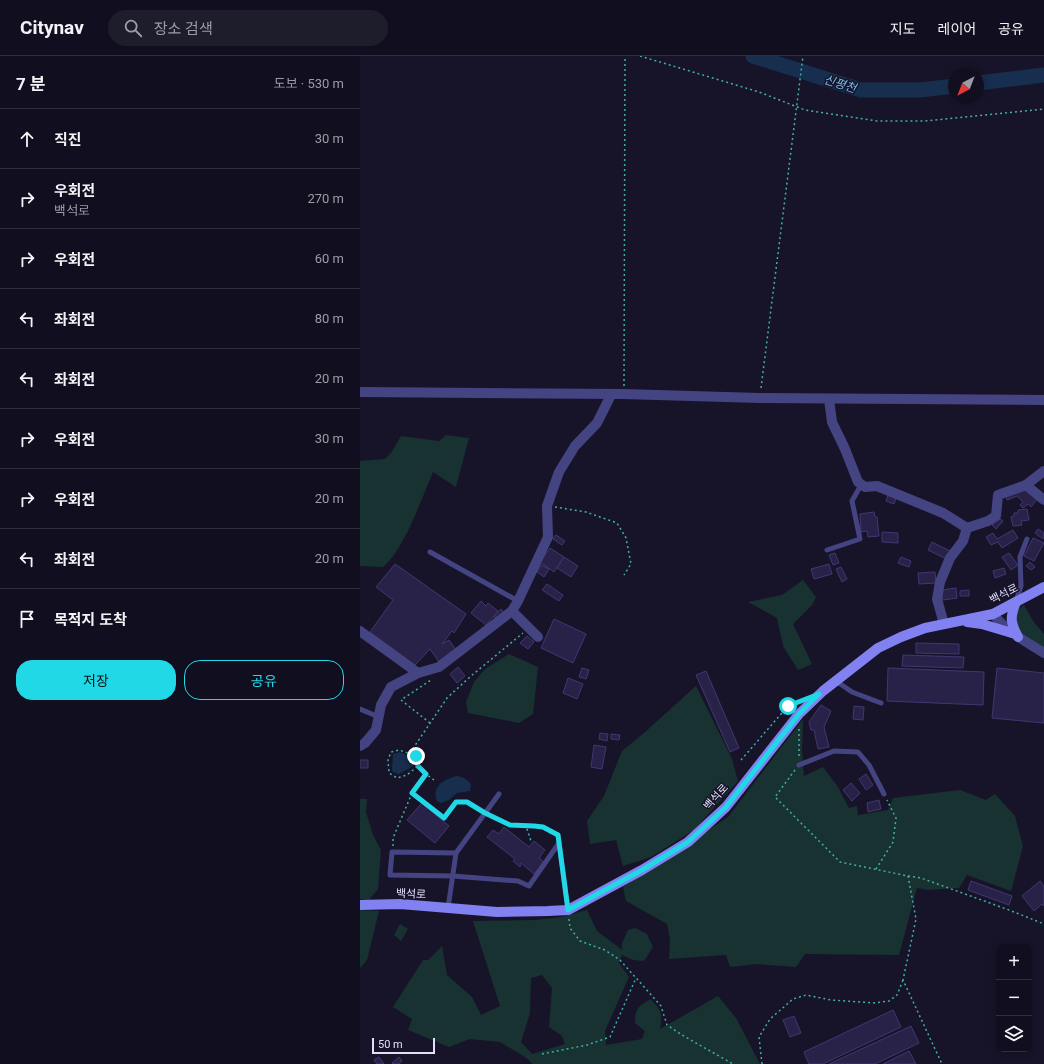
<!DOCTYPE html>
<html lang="ko">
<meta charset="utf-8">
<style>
body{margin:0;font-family:Roboto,"Noto Sans KR",sans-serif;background:#1e1d2c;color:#f1f3f6}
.controls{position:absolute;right:12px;bottom:12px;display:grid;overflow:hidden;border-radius:8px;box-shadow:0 2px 6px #0003}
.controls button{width:36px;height:36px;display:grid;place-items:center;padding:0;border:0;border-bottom:1px solid #302f3d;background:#110f1f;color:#f1f3f6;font:20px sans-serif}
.compass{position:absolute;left:588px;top:12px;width:36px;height:36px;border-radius:50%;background:#110f1f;box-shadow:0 2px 6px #0003;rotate:222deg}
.scale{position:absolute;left:12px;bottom:10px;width:63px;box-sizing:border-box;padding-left:4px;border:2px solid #e2dffb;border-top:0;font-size:11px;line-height:14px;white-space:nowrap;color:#e2dffb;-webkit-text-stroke:3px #171429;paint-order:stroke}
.stop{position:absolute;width:12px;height:12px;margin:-9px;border:3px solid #21d8e6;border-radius:50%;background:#fff}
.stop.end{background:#21d8e6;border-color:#fff;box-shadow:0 1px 4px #0008}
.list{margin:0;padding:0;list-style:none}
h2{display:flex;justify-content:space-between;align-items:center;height:52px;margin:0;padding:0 16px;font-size:17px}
h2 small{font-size:13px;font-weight:400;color:#9c9ca4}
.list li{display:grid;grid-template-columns:26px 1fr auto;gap:12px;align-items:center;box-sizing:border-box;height:60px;padding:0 16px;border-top:1px solid #302f3d}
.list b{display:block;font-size:15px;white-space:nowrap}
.list p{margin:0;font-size:13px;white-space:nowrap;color:#9c9ca4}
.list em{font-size:13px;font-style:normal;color:#9c9ca4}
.actions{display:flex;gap:8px;padding:12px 16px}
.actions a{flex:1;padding:9px 0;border:1px solid #21d8e6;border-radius:16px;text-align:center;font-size:14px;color:#21d8e6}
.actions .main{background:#21d8e6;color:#111}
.icon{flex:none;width:22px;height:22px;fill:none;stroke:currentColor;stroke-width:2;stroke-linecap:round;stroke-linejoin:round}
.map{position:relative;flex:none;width:684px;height:1008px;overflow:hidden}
header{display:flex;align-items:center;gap:24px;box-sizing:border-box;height:56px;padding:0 20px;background:#110f1f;border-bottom:1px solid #302f3d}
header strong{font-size:19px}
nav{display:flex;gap:22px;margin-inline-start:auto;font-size:14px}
.search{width:280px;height:36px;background:#1e1d2c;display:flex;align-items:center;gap:10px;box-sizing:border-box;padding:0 14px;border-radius:22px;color:#9c9ca4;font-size:15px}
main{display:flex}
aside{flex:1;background:#110f1f}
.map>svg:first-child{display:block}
.green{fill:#183231;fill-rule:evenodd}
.water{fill:#172e4e}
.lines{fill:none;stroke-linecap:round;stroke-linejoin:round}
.river{stroke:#172e4e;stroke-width:15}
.building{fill:#292248;stroke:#413771}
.path{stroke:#3fb0a6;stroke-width:1.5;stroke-dasharray:2 3;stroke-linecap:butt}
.lane{stroke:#454482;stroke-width:5}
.street{stroke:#454482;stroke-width:10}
.secondary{stroke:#8181f1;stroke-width:10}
.route{stroke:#21d8e6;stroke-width:5}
.labels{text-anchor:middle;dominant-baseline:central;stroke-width:3;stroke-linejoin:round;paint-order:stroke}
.street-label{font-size:11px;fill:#e2dffb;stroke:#171429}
.water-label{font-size:12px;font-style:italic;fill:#79bcf0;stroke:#171429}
</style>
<header>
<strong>Citynav</strong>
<div class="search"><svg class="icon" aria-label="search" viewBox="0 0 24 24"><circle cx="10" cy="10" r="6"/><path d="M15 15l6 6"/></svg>장소 검색</div>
<nav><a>지도</a><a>레이어</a><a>공유</a></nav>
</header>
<main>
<aside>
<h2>7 분<small>도보 · 530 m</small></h2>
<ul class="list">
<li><svg class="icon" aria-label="ahead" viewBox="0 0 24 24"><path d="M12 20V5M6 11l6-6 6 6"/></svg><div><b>직진</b></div><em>30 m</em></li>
<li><svg class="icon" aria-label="right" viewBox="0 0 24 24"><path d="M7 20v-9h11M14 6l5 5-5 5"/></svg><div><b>우회전</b><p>백석로</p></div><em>270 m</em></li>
<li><svg class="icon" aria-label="right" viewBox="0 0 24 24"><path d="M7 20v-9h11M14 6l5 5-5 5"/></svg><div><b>우회전</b></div><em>60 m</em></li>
<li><svg class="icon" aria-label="left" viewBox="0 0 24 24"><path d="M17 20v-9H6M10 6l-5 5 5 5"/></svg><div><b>좌회전</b></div><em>80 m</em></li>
<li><svg class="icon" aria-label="left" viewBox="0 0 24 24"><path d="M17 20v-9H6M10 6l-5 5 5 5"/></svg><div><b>좌회전</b></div><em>20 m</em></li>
<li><svg class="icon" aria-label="right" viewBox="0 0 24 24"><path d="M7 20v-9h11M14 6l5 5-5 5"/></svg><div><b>우회전</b></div><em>30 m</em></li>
<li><svg class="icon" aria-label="right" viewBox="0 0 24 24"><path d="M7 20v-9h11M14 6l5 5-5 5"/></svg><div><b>우회전</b></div><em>20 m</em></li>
<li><svg class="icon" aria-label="left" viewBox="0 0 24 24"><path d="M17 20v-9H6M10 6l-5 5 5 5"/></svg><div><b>좌회전</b></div><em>20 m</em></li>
<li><svg class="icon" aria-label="arrive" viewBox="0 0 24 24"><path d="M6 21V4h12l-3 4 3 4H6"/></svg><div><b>목적지 도착</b></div></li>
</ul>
<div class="actions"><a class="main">저장</a><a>공유</a></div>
</aside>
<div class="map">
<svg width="684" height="1008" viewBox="0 0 684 1008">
<rect width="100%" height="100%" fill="#171429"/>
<!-- green -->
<g class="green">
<path d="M86,379L109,382L96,431L73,416C61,444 45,492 23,511L0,510V405L25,403L31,397L41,380L79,385Z"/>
<polygon points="443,524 456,541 452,549 433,568 452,608 438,614 423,590 417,562 388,546 422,539"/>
<path d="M664,549L673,565L684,578V592L660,580C655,566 650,558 664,549Z"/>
<polygon points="149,598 178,611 173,658 159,667 108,657 106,646 114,626 125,613"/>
<polygon points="336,630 372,703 378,725 334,774 291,801 263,810 256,784 230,788 227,765 244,740 262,695 284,677"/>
<polygon points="443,663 442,695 444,720 463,711 478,731 489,752 497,750 498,759 528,754 533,742 600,734 626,744 635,738 655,760 663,790 651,835 607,819 599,832 568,834 557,832 539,899 445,898 436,911 397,908 370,911 366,899 309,903 310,883 307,868 266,845 263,831 368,761"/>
<polygon points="0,743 7,743 6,756 13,779 21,794 18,833 9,844 0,843"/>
<polygon points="0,854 19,855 7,904 0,912"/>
<path d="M227,854L237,875L262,894V887L268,874L275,872L287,878L293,891L284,905L273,904L262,899L259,907L269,921L245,975L246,989L282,983L285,975L275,967C275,952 278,951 290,943C301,953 303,958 300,973L358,940L376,962L400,1008H173L165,1001L140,986L110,983L89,991L48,974L52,963L33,951L63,904H68L82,890L87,919L112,941L121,959L140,950L113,865L176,864L201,861ZM182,919L192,932L189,971L202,980L205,988L172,998L161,986L170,957L171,922Z"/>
<polygon points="40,868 48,873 41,885 34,879"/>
</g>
<!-- water -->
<g class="water">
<polygon points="40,696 55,702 55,709 39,718 33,716 32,714 33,698"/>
<path d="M97,720C104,721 106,723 111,728L110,735L97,737L89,744L81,747L77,745C71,730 85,723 97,720Z"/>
</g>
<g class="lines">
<!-- river -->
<g class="river">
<polyline points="393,0 501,34 560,34 594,30"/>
<polyline points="618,27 684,19"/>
</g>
</g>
<!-- building -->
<g class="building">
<polygon points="666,432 678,442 671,451 668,448 663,452 660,449 663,446 657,440 647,444 645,439"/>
<polygon points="528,439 536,442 534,448 526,445"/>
<polygon points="667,453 669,464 661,465 662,469 653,470 651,461 654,460 654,457 658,457 658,454"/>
<polygon points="514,456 515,461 517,461 519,480 508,481 507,475 501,476 500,458"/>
<polygon points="639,462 643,465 636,473 632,469"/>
<polygon points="678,473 684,477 683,483 675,477"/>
<polygon points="653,474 658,482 642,492 638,486 631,489 626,481 633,477 637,483"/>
<polygon points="522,476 538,477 538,487 522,486"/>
<polygon points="196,479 205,485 202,489 193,483"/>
<polygon points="673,482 684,487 674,505 664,500"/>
<polygon points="572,486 590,495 586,503 568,494"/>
<polygon points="190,492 204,501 194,516 180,506"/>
<polygon points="475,497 479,507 473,509 469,499"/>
<polygon points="649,497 658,509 651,514 642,501"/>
<polygon points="204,501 218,510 211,521 197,512"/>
<polygon points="541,501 551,505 549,511 538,507"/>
<polygon points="670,506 675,511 671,514 666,510"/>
<polygon points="35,508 106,558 94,577 92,575 82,588 89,584 96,594 79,606 70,593 55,609 10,576 33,544 16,531"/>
<polygon points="469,508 472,518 454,523 451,513"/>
<polygon points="181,509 189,513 184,521 177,516"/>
<polygon points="481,511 487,523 482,526 476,513"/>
<polygon points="644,512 646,518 635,522 633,515"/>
<polygon points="575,516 576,527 559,528 558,517"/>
<polygon points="187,528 203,539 199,545 182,534"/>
<polygon points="596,532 597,542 583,544 581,534"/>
<polygon points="609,534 609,540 600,540 600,535"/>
<polygon points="121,545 126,550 128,547 138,555 126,569 111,557"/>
<polygon points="141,553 143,556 136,563 134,561"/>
<polygon points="194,563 226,578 213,607 181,592"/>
<polygon points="167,580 174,586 168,593 160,587"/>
<polygon points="556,587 599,588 599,598 556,597"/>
<polygon points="543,599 604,601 603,612 542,610"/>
<polygon points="98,611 105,620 97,627 90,618"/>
<polygon points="222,612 229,614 226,623 219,621"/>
<polygon points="528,612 624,616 623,649 527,645"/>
<polygon points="637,612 684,617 684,667 632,662"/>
<polygon points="346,615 379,692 370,696 336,619"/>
<polygon points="208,622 223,628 217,643 203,637"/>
<polygon points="461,649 471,655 464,671 469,691 458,693 454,674 451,674 449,666"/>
<polygon points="494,650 504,651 503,664 493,663"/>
<polygon points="240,677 248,678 247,685 239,683"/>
<polygon points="251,678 260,679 259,684 251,683"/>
<polygon points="234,689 246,691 242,713 231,711"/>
<rect x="0" y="704" width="8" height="8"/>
<polygon points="506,718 513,729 506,734 499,723"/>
<polygon points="491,727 500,737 492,745 483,734"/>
<polygon points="519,744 521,753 508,756 507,747"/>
<polygon points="62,747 89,770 75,787 47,764"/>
<polygon points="144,771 169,791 174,785 185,794 179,802 184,806 174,818 161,807 160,811 153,805 155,803 127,781 133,774 139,778"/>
<polygon points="611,825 652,840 649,849 608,834"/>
<polygon points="680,825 684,830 684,850 682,848 674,855 662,840"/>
<polygon points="533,954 541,971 463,1008 449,1008 444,996"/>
<polygon points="434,960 441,977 430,981 423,964"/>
<polygon points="551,970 559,987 515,1008 469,1008"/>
<polygon points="549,995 556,1008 523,1008"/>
<polygon points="19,1001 24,1008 17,1008 14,1004"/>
<polygon points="39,1001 42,1005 39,1008 33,1008 32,1007"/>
</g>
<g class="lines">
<!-- path -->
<g class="path">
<polyline points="280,0 399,36 445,54 517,65 565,65 684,53"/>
<polyline points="264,330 265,0"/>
<polyline points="401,332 443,0"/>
<polyline points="195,451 226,456 257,467 266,482 271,508 264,519"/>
<polyline points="70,667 41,644 71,624"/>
<polyline points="439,673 439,701"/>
<polyline points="50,697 87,642 111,620 163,577"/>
<polyline points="381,704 428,650 437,647"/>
<polyline points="58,710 57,700 39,694 31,696 28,704 29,717 37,722 47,719 58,710 66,718"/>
<polyline points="435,714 415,741 480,806 548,820 561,822 649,854 684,868"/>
<polyline points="74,724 66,718 52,737 84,762 96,746 107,745 119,753"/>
<polyline points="131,760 150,769 166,770 171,785"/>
<polyline points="166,770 183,771 193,777"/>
<polyline points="33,790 33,782 52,737"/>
<polyline points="516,813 533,786 536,762 527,744"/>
<polyline points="548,820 556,863 543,924 582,1008"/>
<polyline points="209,863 210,872 220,885 245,894 260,904 301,950 307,969 322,979 373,1008"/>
<polyline points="182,998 227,989 250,981 276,922"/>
<polyline points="402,1008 399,981 410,963 433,943 446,939 471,944 515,947 529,945 537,939 543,924"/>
</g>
<!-- lane -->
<g class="lane">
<polyline points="467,494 500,483 492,445 501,429"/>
<polyline points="70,496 158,545"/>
<polyline points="656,545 661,530 660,501 667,483"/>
<polyline points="476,625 492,636 521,647"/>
<polyline points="0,653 19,661"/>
<polyline points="439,709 474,695 498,696 509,709 524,738"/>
<polyline points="198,779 208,854"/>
<polyline points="96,797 32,796 30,819 93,820 158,825 169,830 199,787"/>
<polyline points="88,852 96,797 139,738"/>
</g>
<!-- street -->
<g class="street">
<polyline points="0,336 263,338 400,342 684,344"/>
<polyline points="469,343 472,366 485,393 498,426 505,431 517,430 583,457 607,472 603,485 590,502 580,526 577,543 584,568"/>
<polyline points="666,429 684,444"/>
<polyline points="607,472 628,465 636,460 638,439 666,429 684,415"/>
<polyline points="152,555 178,581"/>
<path d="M633,558C647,576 665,585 684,597"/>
<polyline points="0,575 58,617"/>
<polyline points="0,690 5,687 16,674 21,649 31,631 58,617 79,611 152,555 158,545 188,481 187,450 199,416 215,390 237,367 251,339"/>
</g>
<!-- secondary -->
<g class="secondary">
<path d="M656,546C650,561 650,566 658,581"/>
<polyline points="607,566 622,568 652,577"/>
<polyline points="0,849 40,848 137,856 188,855 208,854 282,814 328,786 366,751 439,658 463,635 518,592 541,581 565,572 633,558 684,531"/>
</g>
</g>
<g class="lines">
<!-- route -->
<polyline class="route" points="56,700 58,710 66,718 52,737 84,762 96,746 107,746 125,757 150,769 174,770 183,771 198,779 208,854 282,814 328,786 366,751 439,658 459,638 428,650"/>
</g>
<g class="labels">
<!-- street labels -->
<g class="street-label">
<text transform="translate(644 538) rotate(-27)">백석로</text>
<text transform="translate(356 741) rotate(-48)">백석로</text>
<text transform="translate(51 838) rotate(3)">백석로</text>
</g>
<!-- water labels -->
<g class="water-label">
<text transform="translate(480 28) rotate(17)">신평천</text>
</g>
</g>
</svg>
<div class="controls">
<button>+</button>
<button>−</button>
<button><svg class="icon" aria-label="layers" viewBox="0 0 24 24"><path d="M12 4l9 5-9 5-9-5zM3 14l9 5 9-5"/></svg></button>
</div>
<svg class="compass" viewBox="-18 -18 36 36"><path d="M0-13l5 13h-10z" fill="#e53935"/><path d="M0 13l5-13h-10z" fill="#9c9ca4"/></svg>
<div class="scale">50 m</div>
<div class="stop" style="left:428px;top:650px"></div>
<div class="stop end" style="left:56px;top:700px"></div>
</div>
</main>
